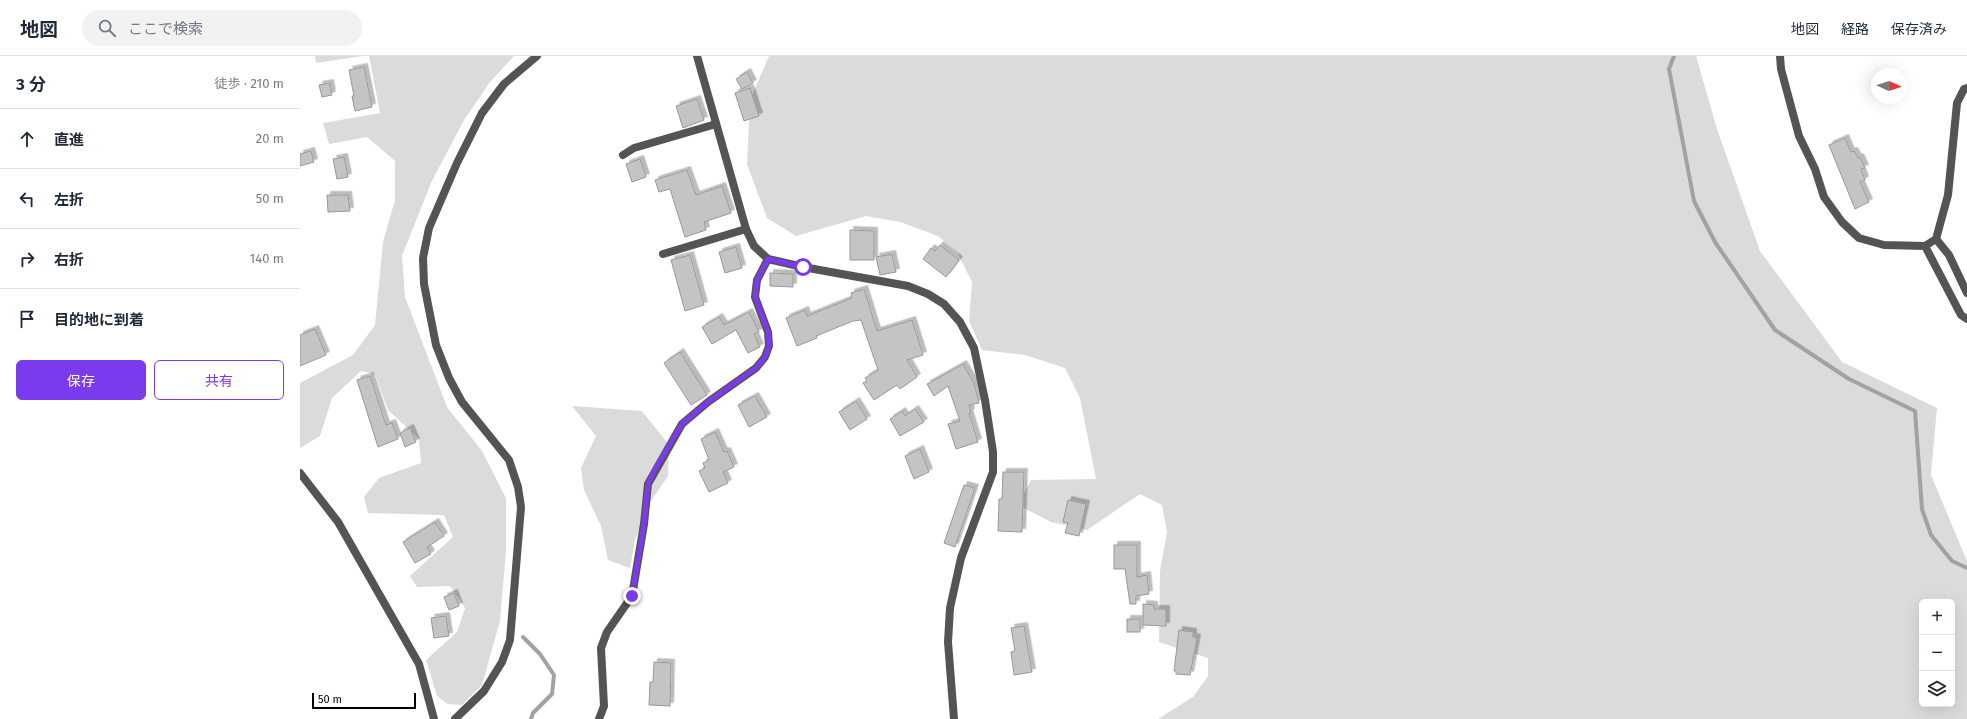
<!DOCTYPE html>
<html lang="ja">
<meta charset="utf-8">
<style>
body{margin:0;font-family:"Fira Sans","Noto Sans JP",sans-serif;background:#f2f2f3;color:#1f2937}
.controls{position:absolute;right:12px;bottom:12px;display:grid;overflow:hidden;border-radius:6px;box-shadow:0 4px 16px #0002}
.controls button{width:36px;height:36px;display:grid;place-items:center;padding:0;border:0;border-bottom:1px solid #e0e1e3;background:#fff;color:#1f2937;font:20px sans-serif}
.compass{position:absolute;left:1571px;top:12px;width:36px;height:36px;border-radius:50%;background:#fff;box-shadow:0 4px 16px #0002;rotate:93deg}
.scale{position:absolute;left:12px;bottom:10px;width:104px;box-sizing:border-box;padding-left:4px;border:2px solid #000;border-top:0;font-size:11px;line-height:14px;white-space:nowrap;color:#000;-webkit-text-stroke:3px #fff;paint-order:stroke}
.stop{position:absolute;width:12px;height:12px;margin:-9px;border:3px solid #7c3aed;border-radius:50%;background:#fff}
.stop.end{background:#7c3aed;border-color:#fff;box-shadow:0 1px 4px #0008}
.list{margin:0;padding:0;list-style:none}
h2{display:flex;justify-content:space-between;align-items:center;height:52px;margin:0;padding:0 16px;font-size:17px}
h2 small{font-size:13px;font-weight:400;color:#747a83}
.list li{display:grid;grid-template-columns:26px 1fr auto;gap:12px;align-items:center;box-sizing:border-box;height:60px;padding:0 16px;border-top:1px solid #e0e1e3}
.list b{display:block;font-size:15px;white-space:nowrap}
.list em{font-size:13px;font-style:normal;color:#747a83}
.actions{display:flex;gap:8px;padding:12px 16px}
.actions a{flex:1;padding:9px 0;border:1px solid #7c3aed;border-radius:6px;text-align:center;font-size:14px;color:#7c3aed}
.actions .main{background:#7c3aed;color:#fff}
.icon{flex:none;width:22px;height:22px;fill:none;stroke:currentColor;stroke-width:2;stroke-linecap:round;stroke-linejoin:round}
.map{position:relative;flex:none;width:1667px;height:663px;overflow:hidden}
header{display:flex;align-items:center;gap:24px;box-sizing:border-box;height:56px;padding:0 20px;background:#fff;border-bottom:1px solid #e0e1e3}
header strong{font-size:19px}
nav{display:flex;gap:22px;margin-inline-start:auto;font-size:14px}
.search{width:280px;height:36px;background:#f2f2f3;display:flex;align-items:center;gap:10px;box-sizing:border-box;padding:0 14px;border-radius:22px;color:#747a83;font-size:15px}
main{display:flex}
aside{flex:1;background:#fff}
.map>svg:first-child{display:block}
.green{fill:#dbdbdb;fill-rule:evenodd}
.lines{fill:none;stroke-linecap:round;stroke-linejoin:round}
.stream{stroke:#a2a2a2;stroke-width:4}
.building{fill:#c4c4c4;stroke:#989898;filter:url(#shadow)}
.minor{stroke:#545454;stroke-width:8}
.route{stroke:#7c3aed;stroke-width:5}
</style>
<header>
<strong>地図</strong>
<div class="search"><svg class="icon" aria-label="search" viewBox="0 0 24 24"><circle cx="10" cy="10" r="6"/><path d="M15 15l6 6"/></svg>ここで検索</div>
<nav><a>地図</a><a>経路</a><a>保存済み</a></nav>
</header>
<main>
<aside>
<h2>3 分<small>徒歩 · 210 m</small></h2>
<ul class="list">
<li><svg class="icon" aria-label="ahead" viewBox="0 0 24 24"><path d="M12 20V5M6 11l6-6 6 6"/></svg><div><b>直進</b></div><em>20 m</em></li>
<li><svg class="icon" aria-label="left" viewBox="0 0 24 24"><path d="M17 20v-9H6M10 6l-5 5 5 5"/></svg><div><b>左折</b></div><em>50 m</em></li>
<li><svg class="icon" aria-label="right" viewBox="0 0 24 24"><path d="M7 20v-9h11M14 6l5 5-5 5"/></svg><div><b>右折</b></div><em>140 m</em></li>
<li><svg class="icon" aria-label="arrive" viewBox="0 0 24 24"><path d="M6 21V4h12l-3 4 3 4H6"/></svg><div><b>目的地に到着</b></div></li>
</ul>
<div class="actions"><a class="main">保存</a><a>共有</a></div>
</aside>
<div class="map">
<svg width="1667" height="663" viewBox="0 0 1667 663">
<defs>
<filter id="shadow"><feDropShadow dx="3.5" dy="-3.5" stdDeviation="0" flood-color="#0004"/></filter>
</defs>
<rect width="100%" height="100%" fill="#fff"/>
<!-- green -->
<g class="green">
<polygon points="15,0 63,0 16,7"/>
<polygon points="69,0 214,0 190,26 164,64 131,127 102,200 105,241 147,351 182,395 206,442 206,495 200,565 182,629 162,649 148,648 137,640 126,604 157,576 165,552 150,530 117,531 110,520 153,481 144,459 68,457 64,441 79,422 121,407 119,383 88,354 75,318 61,315 32,342 20,380 0,392 0,327 53,299 75,269 83,186 95,144 95,105 67,81 29,88 23,67 80,57"/>
<path d="M469,0H1396L1417,73L1460,195L1542,306L1637,352L1631,419L1667,505V663H858L893,641L908,620V602L859,586L860,515L867,476L862,449L840,438L787,474L751,466L718,449L731,424L796,423L780,342L765,312L725,299L682,294L669,265L672,226L657,196L638,180L600,166L566,160L496,180L467,162L447,108L450,44ZM1622,546H1652V648H1622Z"/>
<polygon points="272,350 342,355 369,389 368,420 351,445 335,484 330,512 308,504 301,470 284,434 281,412 296,380"/>
</g>
<g class="lines">
<!-- stream -->
<g class="stream">
<polyline points="1374,0 1369,13 1394,145 1415,186 1475,274 1549,323 1615,355 1622,453 1631,479 1652,505 1667,512"/>
<polyline points="223,581 240,598 254,619 252,638 233,657 231,663"/>
</g>
</g>
<!-- building -->
<g class="building">
<polygon points="64,11 72,51 55,55 52,40 54,40 49,14"/>
<polygon points="447,16 453,27 442,33 436,23"/>
<polygon points="30,27 32,39 22,41 19,29"/>
<polygon points="450,32 459,60 444,65 435,37"/>
<polygon points="397,43 404,64 383,72 376,50"/>
<polygon points="1545,82 1551,96 1554,95 1558,102 1560,101 1565,112 1561,113 1565,124 1560,126 1569,146 1555,153 1529,89"/>
<polygon points="11,95 14,106 0,110 0,98"/>
<polygon points="44,101 48,121 37,123 33,103"/>
<polygon points="340,103 346,121 332,126 326,108"/>
<polygon points="387,114 396,139 422,130 431,157 404,166 406,174 385,181 370,133 359,136 355,124"/>
<polygon points="27,139 48,139 50,155 28,156"/>
<polygon points="550,174 574,175 574,204 550,204"/>
<polygon points="640,189 659,204 646,221 623,203 631,192 635,195"/>
<polygon points="436,191 442,212 425,217 419,196"/>
<polygon points="592,198 596,216 580,219 576,201"/>
<polygon points="390,199 404,249 385,255 371,204"/>
<polygon points="470,217 493,218 493,231 470,230"/>
<polygon points="564,233 577,275 612,264 623,299 607,304 617,321 600,333 597,329 574,344 563,327 567,325 565,322 578,314 561,264 553,265 516,280 517,282 497,290 486,262 505,254 507,260 552,242 551,237"/>
<polygon points="449,256 459,276 454,278 460,291 448,297 436,274 412,288 402,271 419,261 424,269"/>
<polygon points="15,273 26,299 0,310 0,279"/>
<polygon points="380,296 407,339 391,349 364,307"/>
<polygon points="663,308 674,327 679,347 669,349 671,356 669,357 678,386 656,393 648,368 660,365 648,330 634,340 627,328"/>
<polygon points="70,320 86,369 92,367 98,383 78,391 57,324"/>
<polygon points="455,340 467,361 449,371 438,349"/>
<polygon points="556,345 567,363 550,374 539,356"/>
<polygon points="615,353 624,366 600,380 590,363 602,355 605,360"/>
<polygon points="110,372 116,386 105,391 100,377"/>
<polygon points="415,376 424,396 427,395 434,411 423,416 428,427 409,436 399,415 405,412 403,407 409,404 401,383"/>
<polygon points="620,393 629,416 614,423 605,400"/>
<polygon points="703,416 724,416 722,476 698,475 699,443 702,443"/>
<polygon points="664,429 675,432 655,491 644,487"/>
<polygon points="768,444 786,448 779,480 765,477 768,467 763,466"/>
<polygon points="135,466 144,480 127,491 131,498 115,507 103,486"/>
<polygon points="814,489 837,489 837,521 847,519 849,538 836,540 836,548 830,548 825,513 814,513"/>
<polygon points="154,537 159,550 149,554 144,541"/>
<polygon points="843,548 854,549 854,553 866,553 866,570 843,569"/>
<polygon points="146,560 149,580 134,582 131,562"/>
<rect x="827" y="563" width="13" height="13"/>
<polygon points="724,570 732,616 714,619 711,596 715,595 711,572"/>
<polygon points="879,574 893,576 893,581 897,582 890,619 876,618 876,615 874,615"/>
<polygon points="354,606 371,607 370,650 349,649 350,626 353,626"/>
</g>
<g class="lines">
<!-- minor -->
<g class="minor">
<polyline points="397,0 446,173 454,190 468,203 503,211 608,230 628,238 644,248 660,266 674,292 685,344 693,396 693,416 661,502 650,552 648,586 654,663"/>
<polyline points="1480,0 1481,13 1499,80 1515,113 1524,141 1542,166 1559,182 1584,189 1625,190 1636,183 1648,139 1657,47 1664,33 1667,32"/>
<polyline points="323,99 334,92 416,68"/>
<polyline points="1636,183 1649,199 1667,237"/>
<polyline points="1625,190 1661,259 1667,263"/>
<polyline points="363,198 446,173"/>
<polyline points="0,417 38,466 119,608 134,663"/>
<polyline points="155,663 184,635 202,606 210,584 221,451 218,431 209,404 162,346 149,322 136,289 124,228 123,202 129,172 157,107 182,57 204,28 237,0"/>
<polyline points="299,663 304,650 301,592 307,576 332,540 344,468 348,428 382,368 408,346 456,312 465,301 469,290 468,276 455,241 457,224 468,203"/>
</g>
</g>
<g class="lines">
<!-- route -->
<polyline class="route" points="332,540 344,468 348,428 355,413 382,368 408,346 456,312 465,301 469,290 468,276 455,241 457,224 468,203 503,211"/>
</g>
</svg>
<div class="controls">
<button>+</button>
<button>−</button>
<button><svg class="icon" aria-label="layers" viewBox="0 0 24 24"><path d="M12 4l9 5-9 5-9-5zM3 14l9 5 9-5"/></svg></button>
</div>
<svg class="compass" viewBox="-18 -18 36 36"><path d="M0-13l5 13h-10z" fill="#e53935"/><path d="M0 13l5-13h-10z" fill="#747a83"/></svg>
<div class="scale">50 m</div>
<div class="stop" style="left:503px;top:211px"></div>
<div class="stop end" style="left:332px;top:540px"></div>
</div>
</main>
